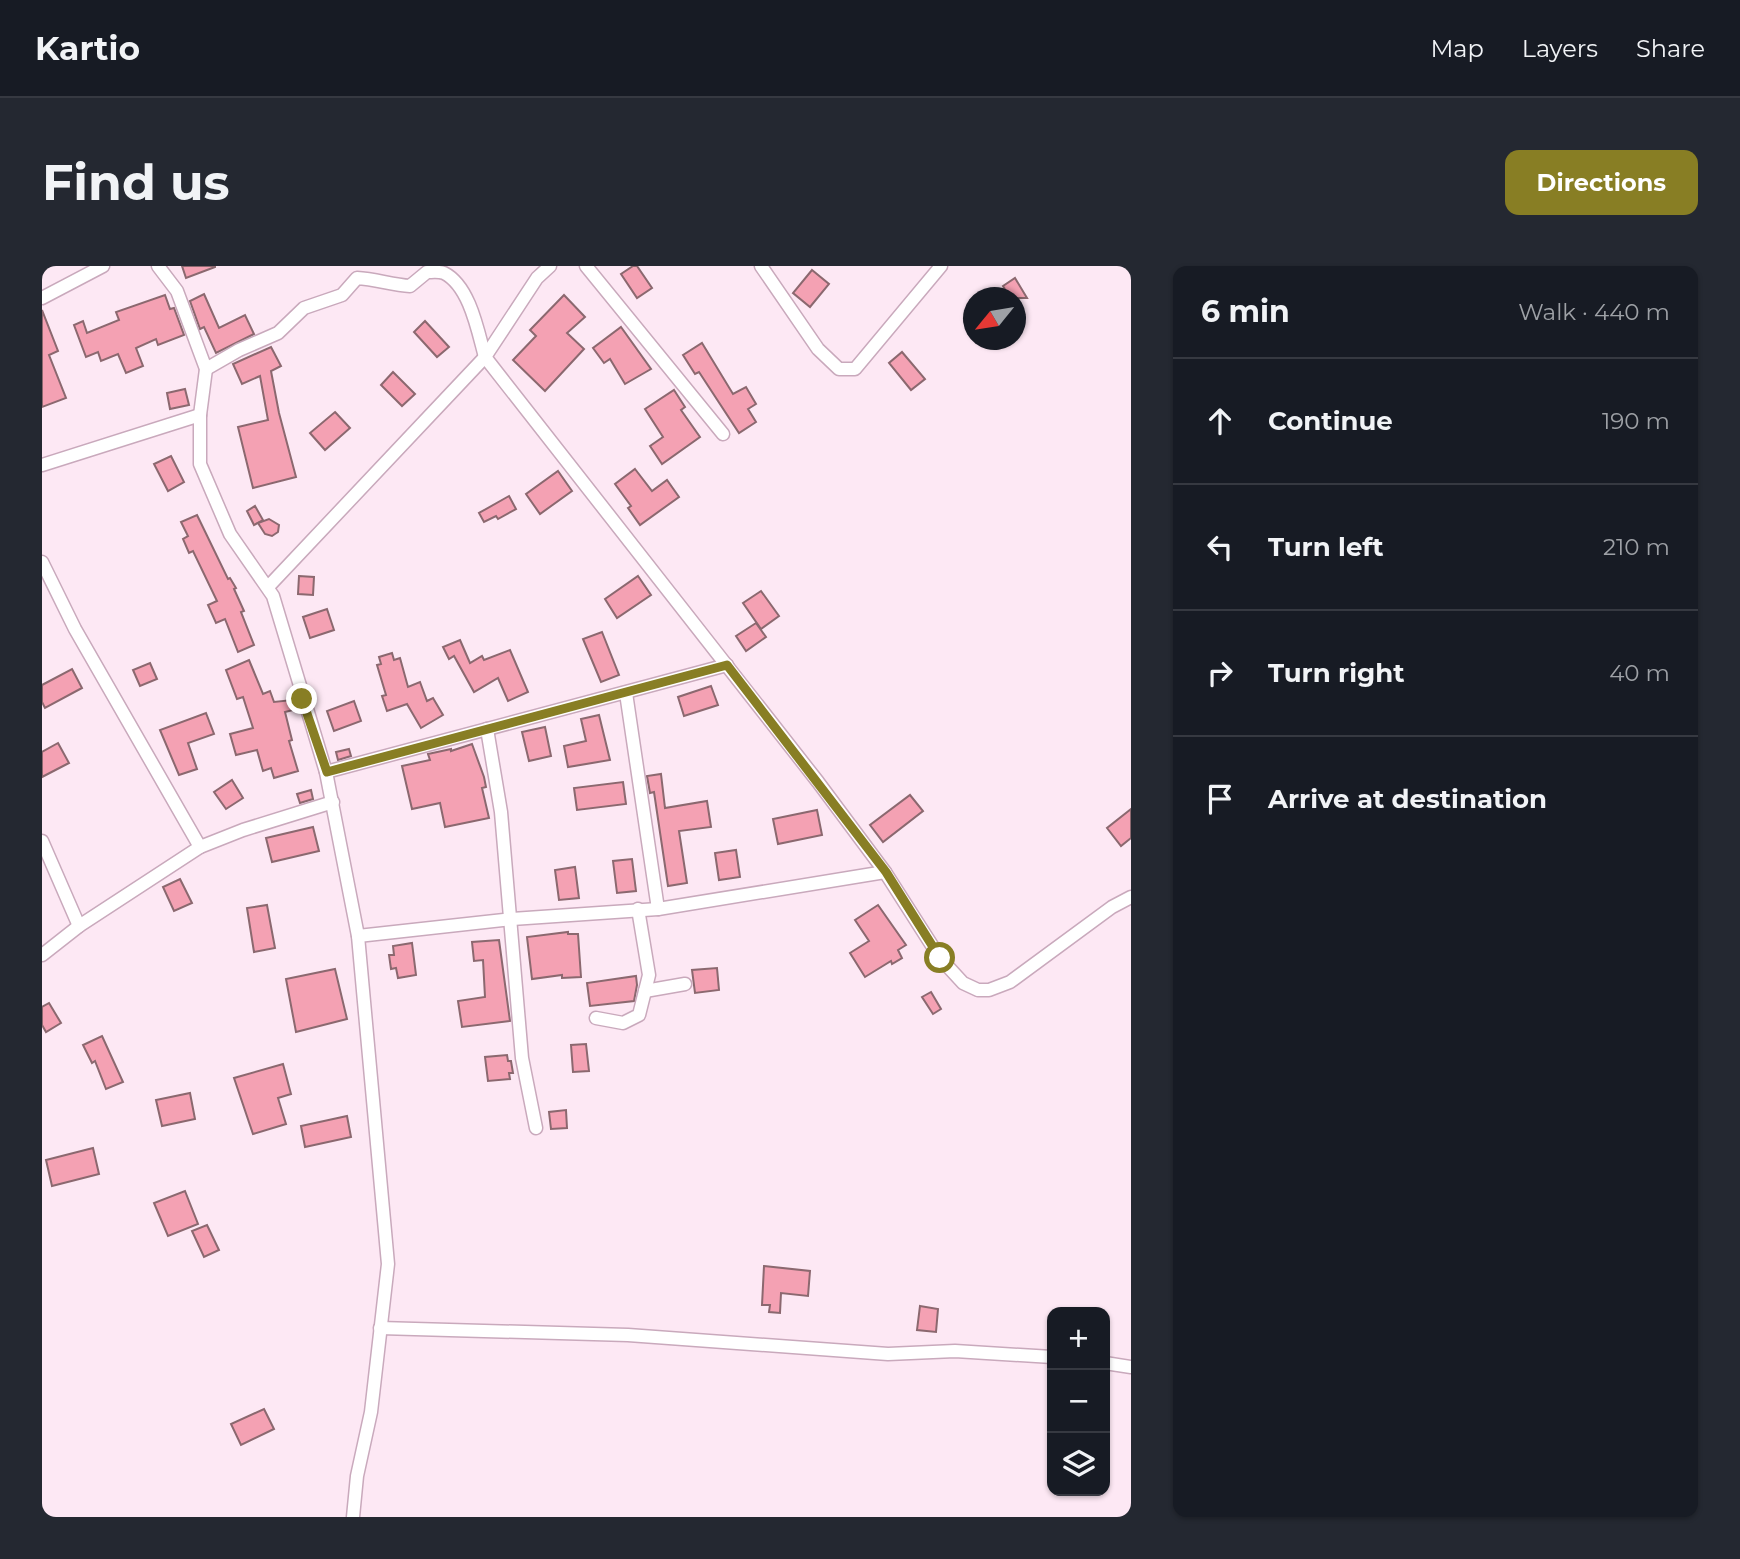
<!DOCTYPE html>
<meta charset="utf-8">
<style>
body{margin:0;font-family:Montserrat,sans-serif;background:#242831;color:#f1f3f6}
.controls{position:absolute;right:21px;bottom:21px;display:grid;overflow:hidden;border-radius:14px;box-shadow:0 2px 5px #0004}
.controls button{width:63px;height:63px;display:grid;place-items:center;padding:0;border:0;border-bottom:2px solid #363941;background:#171b24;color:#f1f3f6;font:35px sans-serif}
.compass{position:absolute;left:921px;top:21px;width:63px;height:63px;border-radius:50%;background:#171b24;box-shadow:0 2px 5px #0004;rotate:240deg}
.stop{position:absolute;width:21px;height:21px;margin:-16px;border:5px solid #887e24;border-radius:50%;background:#fff}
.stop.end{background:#887e24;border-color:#fff;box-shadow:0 2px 7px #0008}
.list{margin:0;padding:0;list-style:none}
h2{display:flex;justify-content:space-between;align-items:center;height:91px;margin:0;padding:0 28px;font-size:30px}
h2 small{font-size:23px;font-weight:400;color:#9ea1a6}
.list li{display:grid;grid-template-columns:46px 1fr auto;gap:21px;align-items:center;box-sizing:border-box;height:126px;padding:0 28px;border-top:2px solid #363941}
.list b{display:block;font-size:26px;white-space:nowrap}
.list em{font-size:23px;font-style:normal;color:#9ea1a6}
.icon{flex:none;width:38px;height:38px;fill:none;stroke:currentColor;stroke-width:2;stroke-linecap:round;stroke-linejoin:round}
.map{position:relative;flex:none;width:1089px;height:1251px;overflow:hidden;border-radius:14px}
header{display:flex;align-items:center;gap:42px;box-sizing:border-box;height:98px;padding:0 35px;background:#171b24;border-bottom:2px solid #363941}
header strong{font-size:33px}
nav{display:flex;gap:38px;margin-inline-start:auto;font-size:24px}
.intro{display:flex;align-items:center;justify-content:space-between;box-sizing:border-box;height:168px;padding:0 42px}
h1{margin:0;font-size:49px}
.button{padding:18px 32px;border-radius:14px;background:#887e24;color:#fff;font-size:24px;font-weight:700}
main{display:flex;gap:42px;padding:0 42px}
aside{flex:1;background:#171b24;border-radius:14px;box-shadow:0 2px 5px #0004}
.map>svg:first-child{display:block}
.building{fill:#f4a1b3;stroke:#8b686f;stroke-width:2}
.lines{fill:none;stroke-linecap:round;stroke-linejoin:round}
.minor-casing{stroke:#c9a9bc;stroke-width:15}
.minor{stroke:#fff;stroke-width:12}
.route{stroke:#887e24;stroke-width:9}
</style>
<header>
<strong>Kartio</strong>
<nav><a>Map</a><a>Layers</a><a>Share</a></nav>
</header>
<div class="intro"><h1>Find us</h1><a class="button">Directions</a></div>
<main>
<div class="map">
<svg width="1089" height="1251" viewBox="0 0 1089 1251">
<rect width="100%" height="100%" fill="#fde8f4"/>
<!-- building -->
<g class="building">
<polygon points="140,0 173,0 173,1 144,12"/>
<polygon points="591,0 595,0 610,22 595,32 579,8"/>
<polygon points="770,4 787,18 768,41 751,27"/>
<polygon points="973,12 985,32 968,32 961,20"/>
<polygon points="162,28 177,62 203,49 212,68 174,87 162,61 158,63 148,35"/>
<polygon points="123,29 128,43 132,42 142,69 116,79 114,73 94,82 101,100 84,107 76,88 59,95 56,86 44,91 32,59 41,55 45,67 77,54 74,46"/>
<polygon points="522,29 543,51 525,67 542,83 503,125 471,94 494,70 488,64"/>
<polygon points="0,44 16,85 7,89 24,132 0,141"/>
<polygon points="383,55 407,81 395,91 372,66"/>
<polygon points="579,61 609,103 583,118 568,93 562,97 551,82"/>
<polygon points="660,77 691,128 704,121 714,138 706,143 714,156 697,167 657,106 653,108 641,89"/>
<polygon points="229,81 239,100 229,105 237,147 254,211 211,222 196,161 226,154 218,110 200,118 191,98"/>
<polygon points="860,86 883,113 869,124 847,97"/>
<polygon points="351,106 373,128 360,140 339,119"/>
<polygon points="143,123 147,139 128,143 125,127"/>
<polygon points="632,124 643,141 639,144 658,171 620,198 608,180 621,171 603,143"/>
<polygon points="293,146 308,162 283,184 268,167"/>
<polygon points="129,190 142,216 126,225 112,198"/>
<polygon points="593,203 610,225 625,214 637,231 598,259 586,242 589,240 573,218"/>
<polygon points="516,205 530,225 498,248 484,228"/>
<polygon points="467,230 474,243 456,253 454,250 442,256 437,247"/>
<polygon points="213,240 221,254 212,259 205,245"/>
<polygon points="155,249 186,313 188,312 194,322 192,323 202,345 199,346 212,379 196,386 183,353 174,357 166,339 175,335 151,285 147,287 141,273 146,270 139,256"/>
<polygon points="227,253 237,259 236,266 230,270 223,268 216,257"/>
<polygon points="257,310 272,311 271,329 256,328"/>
<polygon points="596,310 609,329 575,352 563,333"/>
<polygon points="719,325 737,350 719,363 701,337"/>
<polygon points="285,343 292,364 268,372 261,351"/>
<polygon points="714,357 724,371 704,385 694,370"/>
<polygon points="560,366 577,409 559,416 541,373"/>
<polygon points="418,374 428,397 440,390 442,394 468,384 486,426 466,435 456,412 432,426 412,390 407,393 401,381"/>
<polygon points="350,387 352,394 358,392 366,421 378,416 385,435 391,432 401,449 379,462 365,438 345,445 340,430 344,429 335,399 339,398 337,391"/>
<polygon points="207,394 221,428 228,425 232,436 250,434 251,444 243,446 250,474 247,475 256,505 232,512 229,502 221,505 215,484 194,489 188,468 211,462 201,431 195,433 184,404"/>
<polygon points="108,397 115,413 98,420 91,404"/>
<polygon points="30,403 40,422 3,442 0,436 0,419"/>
<polygon points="669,420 676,439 642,450 636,431"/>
<polygon points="312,435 319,455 292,465 285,445"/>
<polygon points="164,447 172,468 146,477 155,503 137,509 118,464"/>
<polygon points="557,449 568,494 526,501 522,480 544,475 539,453"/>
<polygon points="503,461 509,490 487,495 480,466"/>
<polygon points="16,477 27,497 0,511 0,486"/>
<polygon points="430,478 442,511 444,521 440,522 447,552 403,561 398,537 370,543 360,500 388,494 386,488 409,483 409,485"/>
<polygon points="307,483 309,490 296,494 294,486"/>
<polygon points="619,508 623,542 665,535 669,561 637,565 645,617 626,620 612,526 608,527 605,510"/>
<polygon points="190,514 201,532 184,543 172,526"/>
<polygon points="581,516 584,538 535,544 532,522"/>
<polygon points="269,524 271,533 258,537 255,528"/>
<polygon points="868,529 881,545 841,576 828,559"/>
<polygon points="1089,543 1089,572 1079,580 1065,562"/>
<polygon points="775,544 780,569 736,578 731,553"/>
<polygon points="271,561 277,585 230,596 224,572"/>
<polygon points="694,584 698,611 677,614 673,587"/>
<polygon points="590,593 594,625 575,627 571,595"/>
<polygon points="533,601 537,632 517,634 513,604"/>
<polygon points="138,613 150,637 132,645 121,621"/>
<polygon points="225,639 233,682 212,686 205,642"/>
<polygon points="836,639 864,679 856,684 860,692 850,698 849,695 823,711 808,687 827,675 813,654"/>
<polygon points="526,666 526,668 536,668 539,711 520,712 520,709 490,713 485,671"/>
<polygon points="457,674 468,755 420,761 416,735 443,731 441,694 432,695 430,676"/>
<polygon points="370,677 374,709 356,712 354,702 349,703 347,689 352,689 351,680"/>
<polygon points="675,702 677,724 653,727 650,704"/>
<polygon points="293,703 305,753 254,766 244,713"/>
<polygon points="594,710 595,719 592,735 548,740 545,717"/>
<polygon points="889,726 899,743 891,748 880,731"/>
<polygon points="7,737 19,757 4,766 0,759 0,741"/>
<polygon points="60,770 81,816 64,823 53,795 50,797 41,779"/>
<polygon points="544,778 547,805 531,806 529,779"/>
<polygon points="465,789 466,795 469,795 471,807 467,807 468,813 446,815 443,791"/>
<polygon points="241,798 249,828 236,832 244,858 211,868 192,812"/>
<polygon points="148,827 153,853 120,860 114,834"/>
<polygon points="524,844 525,862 509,863 507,846"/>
<polygon points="305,850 309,871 263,881 259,860"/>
<polygon points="51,882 57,908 10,920 4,894"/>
<polygon points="143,925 156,958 126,970 112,937"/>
<polygon points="165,959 177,984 162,991 150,965"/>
<polygon points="722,1000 768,1005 766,1030 739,1027 738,1047 727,1046 728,1039 720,1039"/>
<polygon points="878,1040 896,1043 894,1066 875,1064"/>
<polygon points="222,1143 232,1163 199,1179 189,1158"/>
</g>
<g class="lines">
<!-- minor casing -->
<g class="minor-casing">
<g id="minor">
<polyline points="116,0 135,25 164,103 158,149 158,198 188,268 231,330 284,506 316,670 346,998 329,1146 315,1210 311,1251"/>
<polyline points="544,0 681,168"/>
<polyline points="719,0 776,83 797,103 813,103 899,0"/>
<polyline points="0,32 61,0"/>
<path d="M164,103L197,84L236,67L262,42L300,29L315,12C334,13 350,19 368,20L385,6C390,6 397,5 402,7C428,20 436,66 443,91L776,516L843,606L898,692L921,717L936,724H947L968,716L1070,641L1089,631"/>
<polyline points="0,199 158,149"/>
<polyline points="0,296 33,363 158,581"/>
<polyline points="226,321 443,91 495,12 508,0"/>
<polyline points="584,427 616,643"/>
<polyline points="445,463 459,546 480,792 494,862"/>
<polyline points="284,506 685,399"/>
<polyline points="0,575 37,660"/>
<polyline points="316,670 470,653 616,643 843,606"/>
<polyline points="0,689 37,660 158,581 201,564 291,536"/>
<polyline points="603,725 643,718"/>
<polyline points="554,752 581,757 597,749 607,709 596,643"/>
<polyline points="338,1062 586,1069 846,1088 913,1085 1010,1091"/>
<polyline points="1063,1097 1089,1101"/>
</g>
</g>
<!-- minor -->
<use href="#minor" class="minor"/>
</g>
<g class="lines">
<!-- route -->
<polyline class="route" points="260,433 285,506 685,399 844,606 898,692"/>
</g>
</svg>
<div class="controls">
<button>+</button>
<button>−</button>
<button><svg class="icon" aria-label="layers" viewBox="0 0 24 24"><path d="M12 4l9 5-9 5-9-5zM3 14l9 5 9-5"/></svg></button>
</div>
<svg class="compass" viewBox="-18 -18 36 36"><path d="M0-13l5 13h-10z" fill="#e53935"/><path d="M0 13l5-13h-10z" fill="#9ea1a6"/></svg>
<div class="stop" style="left:898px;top:692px"></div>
<div class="stop end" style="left:260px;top:433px"></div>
</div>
<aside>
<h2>6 min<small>Walk · 440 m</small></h2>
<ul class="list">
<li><svg class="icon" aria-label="ahead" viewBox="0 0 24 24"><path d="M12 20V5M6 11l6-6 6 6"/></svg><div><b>Continue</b></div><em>190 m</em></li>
<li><svg class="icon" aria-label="left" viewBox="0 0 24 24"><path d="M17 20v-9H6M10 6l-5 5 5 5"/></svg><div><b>Turn left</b></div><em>210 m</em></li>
<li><svg class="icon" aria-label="right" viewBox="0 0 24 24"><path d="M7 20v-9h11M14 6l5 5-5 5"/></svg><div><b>Turn right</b></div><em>40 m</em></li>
<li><svg class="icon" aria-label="arrive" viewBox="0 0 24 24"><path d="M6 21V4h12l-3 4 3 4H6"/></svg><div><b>Arrive at destination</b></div></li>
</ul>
</aside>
</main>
